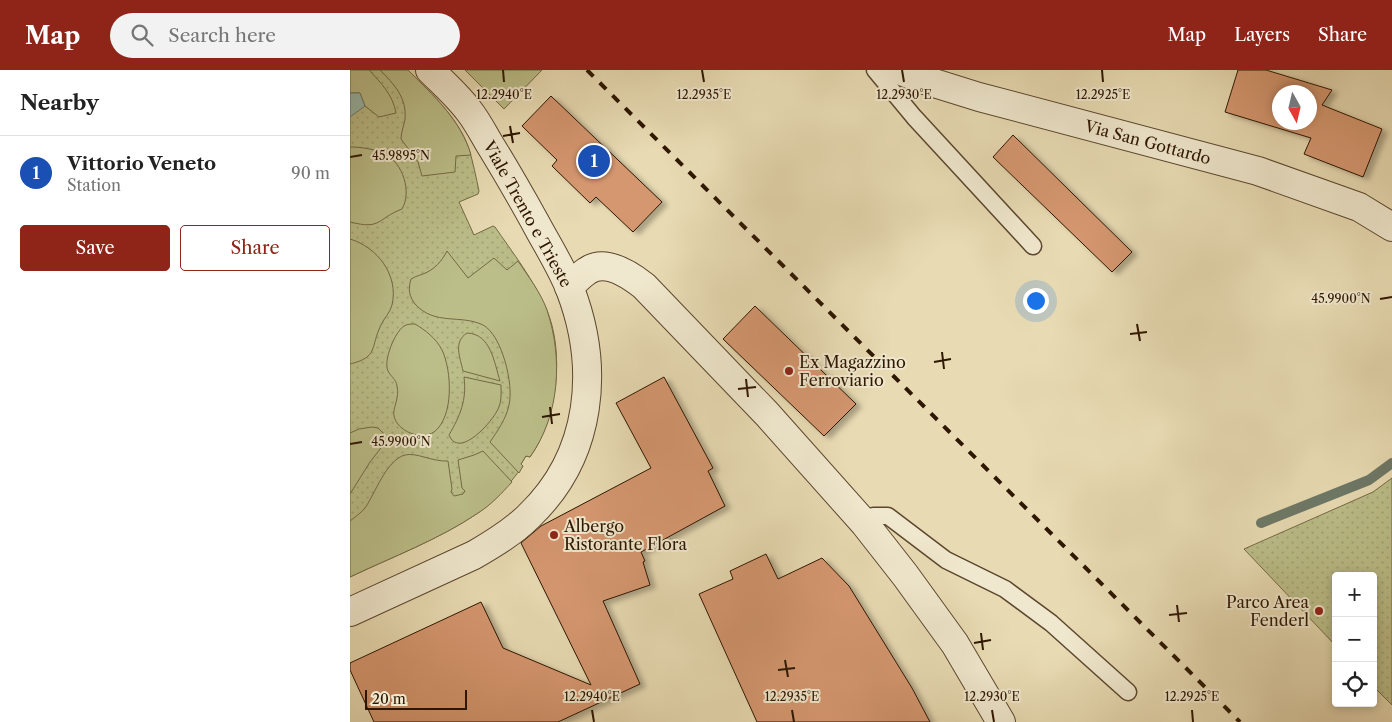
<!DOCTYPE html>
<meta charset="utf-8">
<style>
body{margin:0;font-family:"Libre Caslon Text",serif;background:#f2f2f2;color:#222}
.controls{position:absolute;right:15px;bottom:15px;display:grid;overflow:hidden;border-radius:5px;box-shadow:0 2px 8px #0003}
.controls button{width:45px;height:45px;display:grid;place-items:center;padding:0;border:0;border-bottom:1px solid #e0e0e0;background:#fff;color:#222;font:25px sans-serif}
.compass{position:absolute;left:922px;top:15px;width:45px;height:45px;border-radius:50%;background:#fff;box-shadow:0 2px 8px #0003;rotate:172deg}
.scale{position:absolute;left:15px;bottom:12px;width:102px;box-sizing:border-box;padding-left:5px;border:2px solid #2e1601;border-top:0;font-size:14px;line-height:18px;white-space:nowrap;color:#2e1601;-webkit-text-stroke:4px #f0e8ce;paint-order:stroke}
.you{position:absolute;left:685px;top:230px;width:18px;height:18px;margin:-12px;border:4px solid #fff;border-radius:50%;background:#1a73e8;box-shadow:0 0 0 8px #1a73e833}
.badge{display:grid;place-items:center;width:32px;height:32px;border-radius:50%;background:#8f2418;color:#fff;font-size:16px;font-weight:700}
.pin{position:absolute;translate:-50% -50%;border:2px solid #fff;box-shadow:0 1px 5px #0006}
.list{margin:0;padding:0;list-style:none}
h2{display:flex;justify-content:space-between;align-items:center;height:65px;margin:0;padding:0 20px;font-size:21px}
h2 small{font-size:16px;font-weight:400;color:#767676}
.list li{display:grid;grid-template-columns:32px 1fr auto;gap:15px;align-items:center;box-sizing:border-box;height:75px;padding:0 20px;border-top:1px solid #e0e0e0}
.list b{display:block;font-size:19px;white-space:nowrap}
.list p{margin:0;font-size:16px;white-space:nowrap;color:#767676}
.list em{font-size:16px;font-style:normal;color:#767676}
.actions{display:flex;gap:10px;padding:15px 20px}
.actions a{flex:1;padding:11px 0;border:1px solid #8f2418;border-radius:5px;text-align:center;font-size:18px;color:#8f2418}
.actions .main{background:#8f2418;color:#fff}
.icon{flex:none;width:28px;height:28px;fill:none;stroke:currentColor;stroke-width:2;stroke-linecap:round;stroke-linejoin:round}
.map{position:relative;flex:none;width:1042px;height:652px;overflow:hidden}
header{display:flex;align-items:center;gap:30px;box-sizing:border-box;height:70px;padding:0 25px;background:#8f2418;color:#fff}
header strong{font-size:24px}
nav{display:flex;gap:28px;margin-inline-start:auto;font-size:18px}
.search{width:350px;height:45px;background:#f2f2f2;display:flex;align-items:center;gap:12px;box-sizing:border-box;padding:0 18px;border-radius:28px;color:#767676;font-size:19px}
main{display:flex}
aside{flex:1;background:#fff}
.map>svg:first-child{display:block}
.park{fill:url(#park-dots);stroke:#746a45}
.garden{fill:#bbbe89;stroke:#746a45}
.water{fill:#97bbad;stroke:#6d7968}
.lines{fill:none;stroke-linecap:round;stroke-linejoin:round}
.stream{stroke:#6d7968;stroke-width:10}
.building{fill:#d59770;stroke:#2e1601;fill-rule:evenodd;filter:url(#shadow)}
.service-casing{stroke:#5c472e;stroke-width:19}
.minor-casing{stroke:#5c472e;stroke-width:30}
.service{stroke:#f0e8ce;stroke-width:16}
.minor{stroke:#f0e8ce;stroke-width:28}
.rail{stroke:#2e1601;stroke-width:4;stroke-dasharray:9 9;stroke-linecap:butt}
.ticks{fill:none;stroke:#2e1601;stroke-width:2}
.poi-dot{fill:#8f2418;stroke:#f0e8ce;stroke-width:2}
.labels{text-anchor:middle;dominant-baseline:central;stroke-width:4;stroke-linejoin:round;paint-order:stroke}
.street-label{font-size:16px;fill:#2e1601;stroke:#f0e8ce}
.poi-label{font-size:16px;fill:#2e1601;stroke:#f0e8ce;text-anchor:start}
.ticks-label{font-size:12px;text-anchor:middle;fill:#2e1601;stroke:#f0e8ce;stroke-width:4;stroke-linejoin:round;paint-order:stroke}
</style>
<header>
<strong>Map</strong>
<div class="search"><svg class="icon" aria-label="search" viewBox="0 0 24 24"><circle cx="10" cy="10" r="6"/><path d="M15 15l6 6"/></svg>Search here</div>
<nav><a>Map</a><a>Layers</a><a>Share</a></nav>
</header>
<main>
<aside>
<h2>Nearby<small></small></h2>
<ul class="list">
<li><span class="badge" style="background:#1a4fb4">1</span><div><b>Vittorio Veneto</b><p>Station</p></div><em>90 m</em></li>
</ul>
<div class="actions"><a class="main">Save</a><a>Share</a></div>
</aside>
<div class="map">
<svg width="1042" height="652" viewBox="0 0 1042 652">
<defs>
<pattern id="park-dots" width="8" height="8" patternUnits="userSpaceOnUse" patternTransform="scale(1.25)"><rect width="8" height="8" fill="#bbbe89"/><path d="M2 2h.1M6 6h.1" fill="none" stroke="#a1a374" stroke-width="1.8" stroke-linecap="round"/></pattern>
<filter id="shadow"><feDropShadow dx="5.5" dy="3" stdDeviation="2.5" flood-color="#0004"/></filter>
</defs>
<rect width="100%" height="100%" fill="#e8dbb3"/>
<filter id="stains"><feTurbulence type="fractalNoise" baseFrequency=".004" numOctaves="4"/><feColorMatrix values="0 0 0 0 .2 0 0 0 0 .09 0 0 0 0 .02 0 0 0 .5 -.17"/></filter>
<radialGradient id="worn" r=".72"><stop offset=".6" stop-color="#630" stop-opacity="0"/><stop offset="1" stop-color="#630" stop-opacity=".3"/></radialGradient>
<!-- park -->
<g class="park">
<path d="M0,0H58C81,24 108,47 119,79C123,92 126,107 129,121L128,124L109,132L124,165L143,156L145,157C163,183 183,209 196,238C215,281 208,348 180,387L176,386L171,394L173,396C160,413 146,431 128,443C90,469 42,487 0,507Z"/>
<polygon points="1042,408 1042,635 1023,616 1023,506 986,506 986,576 894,479 1023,422"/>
</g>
<!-- garden -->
<g class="garden">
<path d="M0,0H19C31,13 43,25 46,43L29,47L15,36L10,23H0Z"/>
<path d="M30,0H58C83,25 111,50 121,85L106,86L105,102L72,106L68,92L51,69C51,62 54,56 55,49C57,28 44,14 30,0Z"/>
<polygon points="115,0 192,0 154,39"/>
<path d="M0,77C11,77 25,79 35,84C53,93 62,122 52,139C26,149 32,160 0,152Z"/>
<path d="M0,169C27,177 49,205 42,235C40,243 34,248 31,255C20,277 29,287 0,294Z"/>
<path d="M97,181L118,208L144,188L157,200L168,191C178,206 191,223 197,240C213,288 210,345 180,387L176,386L171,394L173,396L169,403L140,372C148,360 156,349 159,335C164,315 152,265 133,255C110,244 85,256 65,234C59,226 58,219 61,209C66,206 68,206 73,204C84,200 92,191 97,181Z"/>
<path d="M65,254C75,260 86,268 92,280C102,301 104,347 84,362C71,371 47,361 44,346C42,339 50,328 47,316C46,309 41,307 38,301C33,290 45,262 54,256C57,254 61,254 65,254Z"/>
<path d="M117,263C141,264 144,292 150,311L113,301C110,287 103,272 117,263Z"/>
<path d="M114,307L151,315C151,323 152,331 148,339C143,351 109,390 99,365C110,346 117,330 114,307Z"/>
<polygon points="22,357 28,358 34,364 34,374 20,392 0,424 0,363 9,359"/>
<path d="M133,381L162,412C152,423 141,435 128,443C90,469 42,487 0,507V451C5,447 11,443 15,438C25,424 36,390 55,385C66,382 83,392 98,391L102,419L101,422L104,426L113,424L115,421L112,418L108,390L124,385Z"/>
</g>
<!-- water -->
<polygon class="water" points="0,23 10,23 15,36 0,47"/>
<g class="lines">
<!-- stream -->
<polyline class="stream" points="911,453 1019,410 1042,393"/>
</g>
<!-- building -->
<g class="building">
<path d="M888,0H916L982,20L972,35L1032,59L1013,107L954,84L961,68L875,42ZM930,22H960V52H930Z"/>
<polygon points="201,26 312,132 283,162 246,127 240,133 202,96 207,90 172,56"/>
<polygon points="663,65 782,182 762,202 643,87"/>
<polygon points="405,236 506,334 474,366 373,269"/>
<polygon points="314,307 363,398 358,401 375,436 291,482 295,491 293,492 300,515 253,531 290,614 208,652 24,652 0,600 0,593 131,532 153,578 241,615 171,473 191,456 301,398 266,333"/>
<polygon points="416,484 428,509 472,488 499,516 562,618 580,652 407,652 349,524 383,509 380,501"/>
</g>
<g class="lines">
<!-- service casing -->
<g class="service-casing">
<g id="service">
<polyline points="525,0 564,47 683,176"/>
<polyline points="515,454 523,446 538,446 596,490 655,519 701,553 778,622"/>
</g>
</g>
<!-- minor casing -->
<g class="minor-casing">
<g id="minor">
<polyline points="549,0 571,9 629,27 908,101 1009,137 1042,157"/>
<path d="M219,217C225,211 231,205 237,201C255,188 280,205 294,216L417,344L515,454L555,505L605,574L651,652"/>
<path d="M0,542L124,485C143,474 163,462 179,446C243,385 250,297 220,219C211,196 196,173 185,152C170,125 155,99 139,73C133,63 127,51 119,41C108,26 93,13 80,0"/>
</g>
</g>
<!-- service -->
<use href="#service" class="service"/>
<!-- minor -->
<use href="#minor" class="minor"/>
<!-- rail -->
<polyline class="rail" points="237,0 890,652"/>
</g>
<!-- ticks -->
<path class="ticks" d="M153,0L154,12M352,0L354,12M552,0L554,12M752,0L753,12M160,56L163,73M153,66L170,63M0,87L12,85M1030,229L1042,227M787,254L790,271M780,264L797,262M592,282L594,299M584,292L601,289M396,309L398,327M388,319L406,317M200,337L202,354M192,347L210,344M0,374L12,372M827,535L829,552M819,545L837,543M631,563L633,580M624,573L641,570M435,590L438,607M428,600L445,598M242,640L244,652M442,640L444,652M642,640L644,652M842,640L843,652"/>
<!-- markers -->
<g class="poi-dot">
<circle cx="439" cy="301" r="5"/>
<circle cx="204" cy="465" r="5"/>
<circle cx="969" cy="541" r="5"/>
</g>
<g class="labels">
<!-- street labels -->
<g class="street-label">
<text transform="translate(798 72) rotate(15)">Via San Gottardo</text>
<text transform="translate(178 144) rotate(61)">Viale Trento e Trieste</text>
</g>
<!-- poi labels -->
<g class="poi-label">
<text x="449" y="292">Ex Magazzino<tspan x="449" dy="18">Ferroviario</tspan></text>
<text x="214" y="456">Albergo<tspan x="214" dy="18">Ristorante Flora</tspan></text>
<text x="959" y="532" text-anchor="end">Parco Area<tspan x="959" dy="18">Fenderl</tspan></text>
</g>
</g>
<g class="ticks-label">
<text x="154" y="29">12.2940°E</text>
<text x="354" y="29">12.2935°E</text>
<text x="554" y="29">12.2930°E</text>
<text x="753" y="29">12.2925°E</text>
<text x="51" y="90">45.9895°N</text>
<text x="991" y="233">45.9900°N</text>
<text x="51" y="376">45.9900°N</text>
<text x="242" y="631">12.2940°E</text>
<text x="442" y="631">12.2935°E</text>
<text x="642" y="631">12.2930°E</text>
<text x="842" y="631">12.2925°E</text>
</g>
<rect width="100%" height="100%" filter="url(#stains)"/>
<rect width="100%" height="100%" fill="url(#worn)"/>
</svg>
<div class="controls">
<button>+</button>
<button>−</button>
<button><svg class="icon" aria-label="locate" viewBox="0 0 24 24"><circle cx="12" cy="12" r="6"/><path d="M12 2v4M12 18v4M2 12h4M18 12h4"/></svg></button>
</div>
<svg class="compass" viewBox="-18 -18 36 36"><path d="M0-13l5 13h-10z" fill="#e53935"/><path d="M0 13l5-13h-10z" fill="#767676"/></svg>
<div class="scale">20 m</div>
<div class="you"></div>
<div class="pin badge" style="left:244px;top:91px;background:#1a4fb4">1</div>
</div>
</main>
